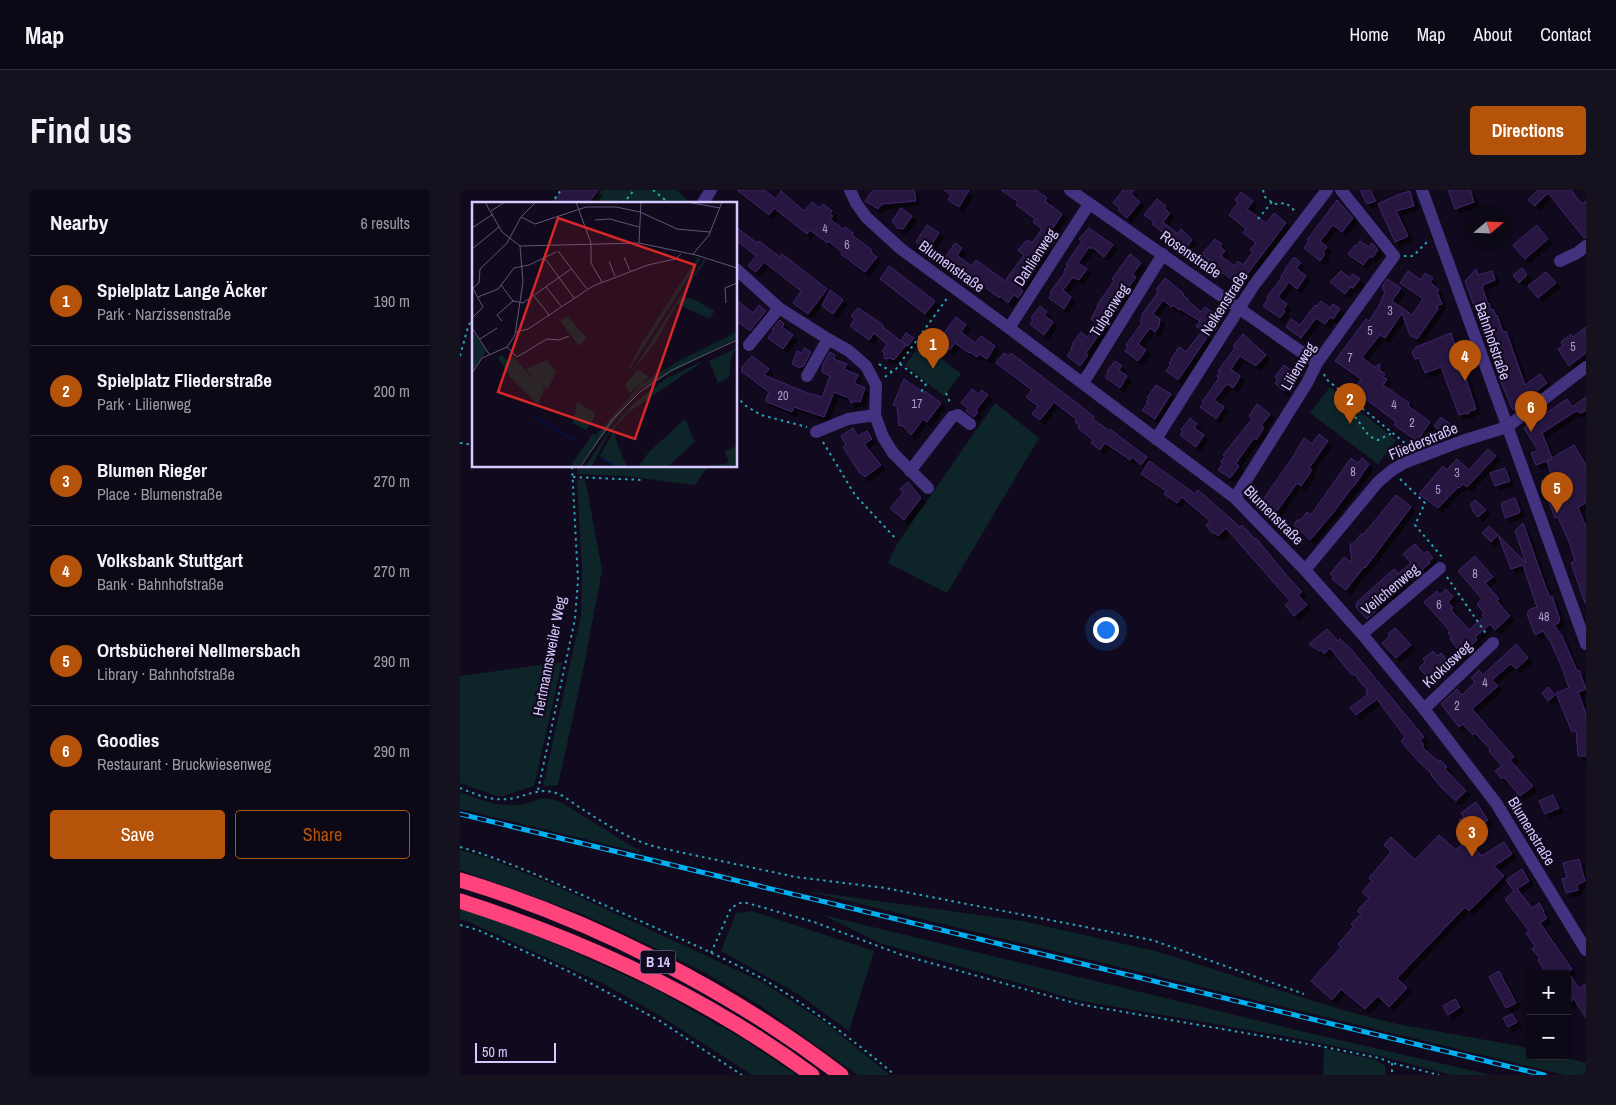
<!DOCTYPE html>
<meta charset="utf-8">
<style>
body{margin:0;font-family:"Archivo Narrow",sans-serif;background:#16111f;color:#f1f3f6}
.controls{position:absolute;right:15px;bottom:15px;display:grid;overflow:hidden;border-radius:5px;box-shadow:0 1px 4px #0004}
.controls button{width:45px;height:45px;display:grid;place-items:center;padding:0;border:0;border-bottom:1px solid #2d2935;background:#0d0816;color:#f1f3f6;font:25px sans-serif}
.compass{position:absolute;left:1006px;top:15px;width:45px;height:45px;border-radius:50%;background:#0d0816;box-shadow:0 1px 4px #0004;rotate:71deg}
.scale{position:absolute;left:15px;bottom:12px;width:81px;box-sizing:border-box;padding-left:5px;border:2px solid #d7c8ff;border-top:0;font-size:14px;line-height:18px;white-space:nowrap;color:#d7c8ff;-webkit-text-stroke:4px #110a1e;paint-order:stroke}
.you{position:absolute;left:645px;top:439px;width:18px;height:18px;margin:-12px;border:4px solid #fff;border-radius:50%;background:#1a73e8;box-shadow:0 0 0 8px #1a73e833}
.badge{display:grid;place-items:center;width:32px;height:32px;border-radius:50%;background:#b45309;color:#fff;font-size:16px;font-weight:700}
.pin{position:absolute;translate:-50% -41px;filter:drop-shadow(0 1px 2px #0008)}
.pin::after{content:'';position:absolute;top:26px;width:18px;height:15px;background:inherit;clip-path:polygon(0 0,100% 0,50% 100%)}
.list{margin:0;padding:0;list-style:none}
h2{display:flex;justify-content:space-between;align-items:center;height:65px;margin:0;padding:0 20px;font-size:21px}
h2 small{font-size:16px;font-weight:400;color:#9a9aa1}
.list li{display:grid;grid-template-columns:32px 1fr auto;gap:15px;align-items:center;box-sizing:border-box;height:90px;padding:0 20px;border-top:1px solid #2d2935}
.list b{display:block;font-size:19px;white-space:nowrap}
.list p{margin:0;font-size:16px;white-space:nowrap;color:#9a9aa1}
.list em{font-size:16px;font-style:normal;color:#9a9aa1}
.actions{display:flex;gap:10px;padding:15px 20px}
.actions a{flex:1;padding:11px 0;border:1px solid #b45309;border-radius:5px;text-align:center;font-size:18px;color:#b45309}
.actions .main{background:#b45309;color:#fff}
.map{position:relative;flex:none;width:1126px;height:885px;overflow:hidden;border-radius:5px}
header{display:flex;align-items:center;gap:30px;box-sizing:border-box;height:70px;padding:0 25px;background:#0d0816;border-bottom:1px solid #2d2935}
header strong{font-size:24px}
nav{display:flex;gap:28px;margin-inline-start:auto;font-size:18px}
.intro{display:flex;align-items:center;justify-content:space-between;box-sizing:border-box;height:120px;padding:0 30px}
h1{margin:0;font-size:35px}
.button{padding:12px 22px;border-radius:5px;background:#b45309;color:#fff;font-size:18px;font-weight:700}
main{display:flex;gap:30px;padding:0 30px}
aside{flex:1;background:#0d0816;border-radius:5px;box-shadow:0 1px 4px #0004}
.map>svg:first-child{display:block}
.green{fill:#0d2528}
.building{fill:#251540;stroke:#40266e;filter:url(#shadow)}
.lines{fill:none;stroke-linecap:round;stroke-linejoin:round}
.path{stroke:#25a5b6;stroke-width:2;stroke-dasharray:2.5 4;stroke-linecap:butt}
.minor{stroke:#433280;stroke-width:12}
.highway{stroke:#ff437c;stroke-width:15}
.rail-casing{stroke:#00b0f3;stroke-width:5}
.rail{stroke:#110a1e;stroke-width:3;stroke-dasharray:9;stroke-linecap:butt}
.labels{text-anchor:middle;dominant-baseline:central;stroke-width:4.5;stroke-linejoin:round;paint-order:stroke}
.number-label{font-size:12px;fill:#aa9bcf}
.shield{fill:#110a1e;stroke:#9c8fbc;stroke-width:1}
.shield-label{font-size:14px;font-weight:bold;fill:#d7c8ff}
.street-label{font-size:15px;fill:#d7c8ff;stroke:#110a1e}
.inset-river{fill:none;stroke:#06103c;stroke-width:2.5}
.inset-road{fill:none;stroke:#605678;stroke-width:1}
.view{fill:#d62828;fill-opacity:0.15;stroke:#d62828;stroke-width:2.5}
.inset-edge{fill:none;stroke:#d7c8ff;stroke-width:2.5}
</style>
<header>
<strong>Map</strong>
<nav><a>Home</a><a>Map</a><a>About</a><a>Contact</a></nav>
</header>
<div class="intro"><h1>Find us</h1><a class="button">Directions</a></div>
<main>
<aside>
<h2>Nearby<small>6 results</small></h2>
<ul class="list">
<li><span class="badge">1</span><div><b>Spielplatz Lange Äcker</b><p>Park · Narzissenstraße</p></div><em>190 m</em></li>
<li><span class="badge">2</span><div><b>Spielplatz Fliederstraße</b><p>Park · Lilienweg</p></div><em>200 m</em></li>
<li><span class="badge">3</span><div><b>Blumen Rieger</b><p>Place · Blumenstraße</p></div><em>270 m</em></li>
<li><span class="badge">4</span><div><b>Volksbank Stuttgart</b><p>Bank · Bahnhofstraße</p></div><em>270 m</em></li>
<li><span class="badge">5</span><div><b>Ortsbücherei Nellmersbach</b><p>Library · Bahnhofstraße</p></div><em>290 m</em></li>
<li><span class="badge">6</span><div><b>Goodies</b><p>Restaurant · Bruckwiesenweg</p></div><em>290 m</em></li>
</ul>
<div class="actions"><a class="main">Save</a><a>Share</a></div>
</aside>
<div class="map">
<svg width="1126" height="885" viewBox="0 0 1126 885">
<defs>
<filter id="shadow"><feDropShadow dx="4.5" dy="4.5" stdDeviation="0" flood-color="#0009"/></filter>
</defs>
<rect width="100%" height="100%" fill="#110a1e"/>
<!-- green -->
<g class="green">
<polygon points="142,0 216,0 232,14 130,14"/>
<polygon points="462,153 501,184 484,206 445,175"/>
<polygon points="870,197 936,250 918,274 850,223"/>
<polygon points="535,213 579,248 487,403 428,373 437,354"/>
<polygon points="117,276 248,276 235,295 163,286 117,284"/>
<polygon points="117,289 125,289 142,380 125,471 98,595 83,596 121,425 122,379"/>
<polygon points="102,472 74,596 40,607 0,593 0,486"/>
<path d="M0,602C18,609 38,617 58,615C77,613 77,604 99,611L183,663L0,619Z"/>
<polygon points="0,660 28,668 96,696 302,792 367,834 430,885 398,885 299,815 249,785 204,762 122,724 0,680"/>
<polygon points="347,701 562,731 699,762 882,820 937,834 1059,856 1070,859 1070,866 1100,866 1126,873 1126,885 1105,885"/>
<polygon points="0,718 76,745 195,799 283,849 337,885 292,885 199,825 146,795 9,732 0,729"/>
<polygon points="292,721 414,761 389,841 338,804 261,761 276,723"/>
<polygon points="363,725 845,842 1031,885 992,885 916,865 841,849 617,810 420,753"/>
<polygon points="864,859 914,869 925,876 926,885 863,885"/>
</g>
<!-- building -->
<g class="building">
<polygon points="103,0 138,0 128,14 92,14"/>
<polygon points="277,0 304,0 316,9 321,1 344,21 352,12 360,18 363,14 372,21 370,24 373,26 370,29 383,39 385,37 393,43 392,45 412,60 411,62 417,67 405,82 381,64 382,62 368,51 367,53 350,40 347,44 314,18 309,25"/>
<polygon points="413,0 454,0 456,11 422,14 418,19 405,11"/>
<polygon points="484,0 509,0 499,17 488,10 491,5"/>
<polygon points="541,0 576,0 587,8 585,11 602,24 582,55 586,58 568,82 571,84 560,99 563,101 558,108 554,105 548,113 540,106 539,108 495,75 491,82 480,75 495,53 502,58 497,65 511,76 516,70 545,91 564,65 558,60 567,50 572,53 582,39 573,32 575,29 556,15 558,12"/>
<polygon points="663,0 674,0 671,4 680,12 667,28 658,20 660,18 653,13"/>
<polygon points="900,0 910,0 916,11 907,14"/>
<polygon points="988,0 1010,0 1014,12 995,19"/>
<polygon points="1078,0 1111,0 1122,14 1126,11 1126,48 1124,48 1088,3 1075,16 1068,10"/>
<polygon points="950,1 954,16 936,21 948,46 935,52 918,14 937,5"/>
<polygon points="781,2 793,11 787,19 806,33 814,23 826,33 779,95 748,72 749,70 742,64 755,49 762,54 760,56 765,61 761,66 774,76 778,71 783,75 793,62 790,60 796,53 783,43 786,39 769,25 778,13 775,10"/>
<polygon points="697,9 706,16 704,18 710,23 703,32 718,44 721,39 732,50 723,62 710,53 712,50 692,34 694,32 684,25"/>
<polygon points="877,10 893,28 882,42 873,35 860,51 867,57 863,62 865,64 860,71 844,58 849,51 847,50"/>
<polygon points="441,18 452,26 443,39 437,38 435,34 432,31"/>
<polygon points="467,35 479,43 468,60 456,52"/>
<polygon points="1077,35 1088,49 1065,69 1053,55"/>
<polygon points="276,37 297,53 299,51 320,67 322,64 367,99 348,124 333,113 341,101 304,72 296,82 288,76 296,66 276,50"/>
<polygon points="629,38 653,55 644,67 632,57 631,59 629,57 618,73 627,79 619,90 613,87 603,100 611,107 604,119 589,108 592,103 590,102 606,81 604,80 608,76 606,74 622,51 619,49"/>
<polygon points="900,51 909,57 912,53 918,60 912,68 910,66 903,75 888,64 895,55 896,56"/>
<polygon points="670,64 681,73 672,85 676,87 649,124 652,126 626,163 628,165 620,176 607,166 612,159 611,158 613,154 612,154 621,142 627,147 637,134 631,129 638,116 637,115 654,91 652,89"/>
<polygon points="834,67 841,73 836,78 846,86 837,99 829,92 818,107 827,114 823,120 825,121 820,128 803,116 808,109 807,107 822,87 821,86 826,79 825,79"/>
<polygon points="429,76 475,111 465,124 420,89"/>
<polygon points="1062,78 1067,85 1059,93 1053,85"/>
<polygon points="1016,79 1018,85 1032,81 1035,90 1023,95 1023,97 1022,97 1028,114 1029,113 1031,120 1033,119 1036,126 1037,125 1043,142 1046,141 1065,195 1080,184 1087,193 1066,209 1064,211 1065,213 1053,220 1040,190 1044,189 1031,156 1030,146 1025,130 1020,132 1005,91"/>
<polygon points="881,81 890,88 893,84 900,89 893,98 890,97 885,104 870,92"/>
<polygon points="948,81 961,90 965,83 973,88 970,92 979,100 977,102 982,114 977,116 978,119 957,149 950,145 942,123 925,148 920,145 902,167 914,177 920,174 919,180 925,184 923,187 927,189 923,195 949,213 948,216 970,232 957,251 934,235 936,232 899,204 900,203 895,199 901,189 875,171 906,129 909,131 919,116 925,102 922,97 927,89 941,98 932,111 952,125 963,109 940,93"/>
<polygon points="1086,82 1096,93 1078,108 1068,96"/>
<polygon points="705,88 724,104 723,105 728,109 727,110 741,122 745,117 758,126 753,132 758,137 755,141 749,137 745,144 736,136 740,131 720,119 719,120 713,115 712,117 703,110 693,124 700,129 699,136 695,142 690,138 678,154 686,160 678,171 665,161 668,157 666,155 682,133 680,131 683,127 681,126 698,102 696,100"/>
<polygon points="370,100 383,110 373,124 362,116"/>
<polygon points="276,110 293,123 299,115 306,121 290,141 276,131"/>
<polygon points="861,111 870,118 873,114 880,119 873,129 870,127 865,134 856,128 841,148 826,137 831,129 840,135 855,115 857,116"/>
<polygon points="580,116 587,122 584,125 593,132 584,145 570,134 573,130 571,128"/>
<polygon points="398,118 422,134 424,138 446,155 434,170 430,168 425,169 424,163 422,161 427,154 414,143 409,150 390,136 395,129 391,126"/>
<polygon points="496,127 506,135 501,142 515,153 521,146 535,156 527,169 519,164 517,167 510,162 509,163 495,153 490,160 478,151"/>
<polygon points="320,130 324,134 322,137 333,145 323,159 308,148 314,140 312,139"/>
<polygon points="1126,137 1126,163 1109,176 1098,159 1103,155 1101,152 1111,144 1113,147"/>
<polygon points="742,141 748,146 718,190 706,181 711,174 709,173 712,170 711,169 719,157 726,162"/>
<polygon points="446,143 454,148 448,156 441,151"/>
<polygon points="991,143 1016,219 1010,221 1008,224 1005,223 999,225 981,177 965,183 959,168 955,169 952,162 956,157"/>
<polygon points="783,144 806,165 796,176 780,166 771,179 780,186 777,192 773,198 767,194 754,210 764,217 756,229 740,217 744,213 742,212 759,188 757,186 760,182 758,181 775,158 773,156"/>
<polygon points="344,158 351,162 343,177 341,176 340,178 332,174 337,161 342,163"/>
<polygon points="370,162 375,165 374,169 387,174 384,179 398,185 394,193 405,198 400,212 396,211 391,213 389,208 374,202 364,227 334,217 332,222 305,211 309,202 281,181 283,179 281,178 292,166 309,179 304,185 352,205 352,204 362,207 370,186 362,182 363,174"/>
<polygon points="544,163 549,166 551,163 618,214 634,227 633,229 648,240 651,240 687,267 681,275 672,267 670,270 645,253 640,260 631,253 633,250 618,238 620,236 615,232 617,230 594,212 580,230 572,224 578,216 566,207 572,200 536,173"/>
<polygon points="655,171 662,176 659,180 667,186 660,198 645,187 648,183 647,181"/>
<polygon points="824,175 836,184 824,201 815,193 818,189 815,187"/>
<polygon points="444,189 464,203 465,201 481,213 467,232 463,229 451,245 442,235 439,236 437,216 433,215"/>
<polygon points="696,195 711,204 695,229 682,220 688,213 686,212 689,209 687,208"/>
<polygon points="512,199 518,204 522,200 528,205 516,220 518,222 514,227 506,221 508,218 501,213"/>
<polygon points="1126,207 1126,220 1121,223 1116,221 1082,243 1092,268 1114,255 1126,275 1126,313 1118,317 1126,337 1126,413 1125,413 1111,373 1115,371 1110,354 1098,327 1095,328 1081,291 1092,287 1087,271 1092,269 1076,275 1071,263 1078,260 1064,238 1107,209 1112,217"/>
<polygon points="797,214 810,224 801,236 804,238 796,250 794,248 776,273 779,276 770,288 758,280 763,273 761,272 765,266 763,265 792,229 789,226"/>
<polygon points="981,227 996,239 989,247 974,236"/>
<polygon points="730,228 737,234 734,238 744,245 736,257 720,245 723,241 721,240"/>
<polygon points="393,238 398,246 407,241 412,249 404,254 421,275 405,287 399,282 383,257 386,255 381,246"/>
<polygon points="859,244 868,251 849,278 852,280 841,296 837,293 817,321 805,312 804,308 833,267 844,248 852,254"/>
<polygon points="1028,259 1036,266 1007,297 1003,294 999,298 998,297 978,318 959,304 983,276 987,280 997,269 1009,280"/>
<polygon points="891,268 898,273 902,268 909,274 894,296 893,296 873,323 850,350 834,335 837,330 841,330 847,322 851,325"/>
<polygon points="689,271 735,304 738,300 780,337 782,335 795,349 796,348 828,387 842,402 838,405 847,415 834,426 825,415 830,411 766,338 758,346 755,343 752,343 746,335 750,331 722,307 717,313 704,304 706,301 681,284"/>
<polygon points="1045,278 1050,291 1035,296 1030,283"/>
<polygon points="448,292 461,308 444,330 430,318 443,303 440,299"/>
<polygon points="936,305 951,317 905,378 904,377 886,400 872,389 874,387 870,384 884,367 892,373 890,354 893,354 901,344 903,345"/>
<polygon points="1055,308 1060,321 1059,323 1045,328 1041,313"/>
<polygon points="1015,310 1026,320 1018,327 1012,320 1013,319 1010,315"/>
<polygon points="1063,333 1086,398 1090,407 1092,406 1100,430 1098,431 1099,433 1094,435 1102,446 1117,481 1119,480 1126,499 1118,502 1126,524 1126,566 1118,566 1116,540 1112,542 1096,503 1109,498 1101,475 1090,451 1083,441 1075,445 1067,424 1070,419 1077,417 1063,375 1051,379 1038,345 1031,352 1022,343 1029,336 1066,373 1055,341"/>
<polygon points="955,354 964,364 967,361 973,368 968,372 970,373 918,417 919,418 907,429 896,417 897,412 934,379 938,384 951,373 943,364"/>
<polygon points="1015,366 1033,387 1025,393 1039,409 1037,411 1050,426 1035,440 1030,434 1015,447 1017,450 1001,464 990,449 992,448 988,443 990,441 964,412 977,401 980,405 986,399 993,407 988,412 993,418 991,420 1009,440 1024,427 1022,425 1024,423 1017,414 1022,409 998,381"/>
<polygon points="935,438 951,455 936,468 922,453 930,446 928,444"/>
<polygon points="867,439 878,451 880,449 891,459 964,547 960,550 964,555 962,557 979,572 980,570 987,577 985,579 1006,601 996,611 981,597 971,585 972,584 958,571 941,551 945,547 917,509 896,525 890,518 908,504 906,501 907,500 894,484 892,485 870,458 864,464 861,460 859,461 849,454"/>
<polygon points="1056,454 1068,468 1056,479 1051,474 1048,476 1032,490 1038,496 1012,519 1054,567 1050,570 1073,596 1060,606 1044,587 1042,589 1035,581 1042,576 1029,561 1030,559 1015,543 1013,545 1003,534 999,537 981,514 997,499 1002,505 1015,492 1011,488 1019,480 1023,485"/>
<polygon points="973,461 978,466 981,463 988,471 977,481 979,483 970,490 959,478 965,472 963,469"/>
<polygon points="1088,497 1095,505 1088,511 1082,503"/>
<polygon points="1093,605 1099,618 1085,624 1079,611"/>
<polygon points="1016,612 1028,630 1006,646 1000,636 1002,634 999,630 1004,627 1001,623"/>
<polygon points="979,645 996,660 1006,650 1022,666 1044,652 1052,664 1034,676 1044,686 1009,721 1005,717 937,788 947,798 929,817 918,806 905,819 881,799 872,810 851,791 881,757 878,754 894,736 891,734 901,724 897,721 909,708 902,702 912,691 909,688 931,662 924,655 931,647 955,670"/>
<polygon points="1119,669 1125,691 1117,695 1118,700 1106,703 1102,689 1107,688 1103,673"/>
<polygon points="1062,679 1069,691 1057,699 1072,718 1079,713 1084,721 1083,722 1087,728 1080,733 1112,779 1108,782 1119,798 1126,794 1126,828 1114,809 1107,814 1107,783 1087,784 1078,770 1080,769 1072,759 1075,756 1066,743 1069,741 1045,709 1054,701 1046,690"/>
<polygon points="1039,781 1056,813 1046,818 1029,787"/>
<polygon points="995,809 1000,817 988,825 983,816"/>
<polygon points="1052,824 1057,832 1048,837 1043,828"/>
</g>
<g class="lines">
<!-- path -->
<g class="path">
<polyline points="193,0 210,14"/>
<polyline points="803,0 805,7 814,14 826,13 835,21"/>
<polyline points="91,14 101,0"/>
<polyline points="163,14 174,0"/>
<polyline points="798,29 812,12"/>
<polyline points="944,66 953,66 968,51"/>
<polyline points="0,166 8,137 14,125"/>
<polyline points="419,174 432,182"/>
<polyline points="440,174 466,194 461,202"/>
<polyline points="864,184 866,189 951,258"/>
<polyline points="425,187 436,179 488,107"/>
<path d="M879,199C877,203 873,210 876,214C879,220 888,221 893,225C903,234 904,246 918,250L932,243"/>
<polyline points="486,203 491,215"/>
<polyline points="276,206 286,216 301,225 347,237"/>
<polyline points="363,252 395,305 436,349"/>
<polyline points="0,253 14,255"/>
<polyline points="113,287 183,290"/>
<polyline points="940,289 965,313 955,335 982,367"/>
<polyline points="987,387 1027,445"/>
<path d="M0,598C15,604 31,611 48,609C65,607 79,597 96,603C105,606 114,614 122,619C146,634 168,649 196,657L336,687L425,698L692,750L844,804"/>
<polyline points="78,600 115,429 118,390 112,276"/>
<path d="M0,657C52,672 102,696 151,718C202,741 254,762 303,789C350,817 393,850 435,885"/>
<polyline points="0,735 18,740 110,782 200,831 282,885"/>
<polyline points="251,763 271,718 280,713 287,713 354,732 442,765 618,814 860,856 919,868 932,873 979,885"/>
<polyline points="932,873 932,885"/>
</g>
<!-- minor -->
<g class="minor">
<polyline points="390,0 396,13 406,27 441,59 549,138 775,308 845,380 902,444 964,519 1036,613 1126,760"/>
<polyline points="610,0 857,173"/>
<polyline points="962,0 1126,454"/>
<polyline points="242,14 251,0"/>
<polyline points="1100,71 1117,63 1126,56"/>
<polyline points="276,79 319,118 368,149 389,161 406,176 416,195 415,225 423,247 433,263 468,298"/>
<polyline points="549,138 629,14"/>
<polyline points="289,155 319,118"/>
<polyline points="347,186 368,149"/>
<polyline points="623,193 703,64"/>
<polyline points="356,242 388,229 415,225"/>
<polyline points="696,249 794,95 867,0"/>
<polyline points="450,281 492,227 498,225 510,234"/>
<polyline points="775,308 847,193 857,173 934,66 881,0"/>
<polyline points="845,380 918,292 931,281 944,273 1002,251 1047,237 1126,177"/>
<polyline points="902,444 980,378"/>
<polyline points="964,519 1033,453"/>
</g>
<!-- highway -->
<g class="highway">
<path d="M0,690C133,730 271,801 381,885"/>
<path d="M0,711C125,751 246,807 352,885"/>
</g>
<!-- rail casing -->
<g class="rail-casing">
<polyline id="rail" points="0,624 1084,885"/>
</g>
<!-- rail -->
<use href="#rail" class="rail"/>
</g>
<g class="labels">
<!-- number labels -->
<g class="number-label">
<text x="365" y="39">4</text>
<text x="387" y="55">6</text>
<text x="930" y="121">3</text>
<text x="910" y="141">5</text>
<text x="1113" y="157">5</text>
<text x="890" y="168">7</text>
<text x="323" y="206">20</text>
<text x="457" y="214">17</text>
<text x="934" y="215">4</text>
<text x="952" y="233">2</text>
<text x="893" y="282">8</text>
<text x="997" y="283">3</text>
<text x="978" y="300">5</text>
<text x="1015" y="384">8</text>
<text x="979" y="415">6</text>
<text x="1084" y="427">48</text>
<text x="1025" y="493">4</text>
<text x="997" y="516">2</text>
</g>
<!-- shield labels -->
<rect class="shield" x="180.5" y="760.5" width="35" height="23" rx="4"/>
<g class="shield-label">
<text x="198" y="772">B 14</text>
</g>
<!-- street labels -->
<g class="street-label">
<text transform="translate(731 64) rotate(35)">Rosenstraße</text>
<text transform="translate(575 67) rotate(-57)">Dahlienweg</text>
<text transform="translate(492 76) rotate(36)">Blumenstraße</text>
<text transform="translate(764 113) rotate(-57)">Nelkenstraße</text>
<text transform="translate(649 120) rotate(-58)">Tulpenweg</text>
<text transform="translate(1033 151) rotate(71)">Bahnhofstraße</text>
<text transform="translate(838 176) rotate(-59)">Lilienweg</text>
<text transform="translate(963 251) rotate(-23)">Fliederstraße</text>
<text transform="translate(814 325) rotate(45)">Blumenstraße</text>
<text transform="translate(930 399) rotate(-40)">Veilchenweg</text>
<text transform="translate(89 466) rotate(-79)">Hertmannsweiler Weg</text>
<text transform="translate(987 474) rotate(-43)">Krokusweg</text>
<text transform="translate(1072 641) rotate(59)">Blumenstraße</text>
</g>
</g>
<!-- overview -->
<g transform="translate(12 12)">
<rect width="265" height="265" fill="#110a1e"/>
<path d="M226,55L229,56L153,174L169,142ZM232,57L234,58L209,95L222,97L242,109L238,117L205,102L208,96L185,138L158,173ZM95,114L115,136L107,144L88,119ZM265,130V136L168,187L106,265H98L121,231L124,233L168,183L203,161ZM3,132L14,149L0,170V134ZM265,146L259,155L257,175L246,181L237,159ZM30,153L35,159L41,155L72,188L66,203L38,175L26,155ZM75,158L84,170L76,187L69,185L54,167ZM233,158L157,210L136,233L119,265H113L138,228L160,203L195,176ZM166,167L177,175L158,191L153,183ZM105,200L123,211L122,216L114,228L101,221ZM213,217L223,240L195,265H166L177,250ZM142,228L145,241L155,265H142L128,254ZM265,244V265H224L257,261L253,249Z" fill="#0d2528"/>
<path class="inset-river" d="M61,214L104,239M129,256L143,265"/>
<path class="inset-road" d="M13,0L30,30L48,44M104,0L119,41V61L130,80M215,0L248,6M19,9L33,0M49,15L63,22L114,5H144L168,10L205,27L238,30M123,18L138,17L167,25M0,26L21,12M167,41L169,0M48,44L167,41L224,53L265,66M0,47L27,25M86,49L115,87M221,52L237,33L250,0M72,55L102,96M152,55L158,69M137,59L143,74M29,83L41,99L51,101L99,67M0,85L11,105L0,116M74,85L89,104M1,86L7,81L8,67L35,41L49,15L64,0M62,94L77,113M6,95L26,87L42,66L57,63L84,50M254,101L253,86L265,81M30,119L25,113L41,99M0,126L17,152M44,130L56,127L121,84L176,63L203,57L209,52M8,137L25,126M35,145L45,155L75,137L87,138L97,134M0,171L10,156L35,145L43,133L51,80L48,44M108,265L141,217L169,189L200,168L265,138"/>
<path class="view" d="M86,16L223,63L163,237L26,190Z"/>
<rect width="265" height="265" class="inset-edge"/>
</g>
</svg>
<div class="controls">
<button>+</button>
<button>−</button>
</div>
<svg class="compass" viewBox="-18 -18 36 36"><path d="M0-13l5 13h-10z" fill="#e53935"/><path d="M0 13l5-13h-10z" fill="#9a9aa1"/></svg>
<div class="scale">50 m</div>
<div class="you"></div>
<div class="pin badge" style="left:473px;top:179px">1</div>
<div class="pin badge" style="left:890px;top:234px">2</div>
<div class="pin badge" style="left:1012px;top:667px">3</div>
<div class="pin badge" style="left:1005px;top:191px">4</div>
<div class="pin badge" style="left:1097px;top:323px">5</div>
<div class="pin badge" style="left:1071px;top:242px">6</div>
</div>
</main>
